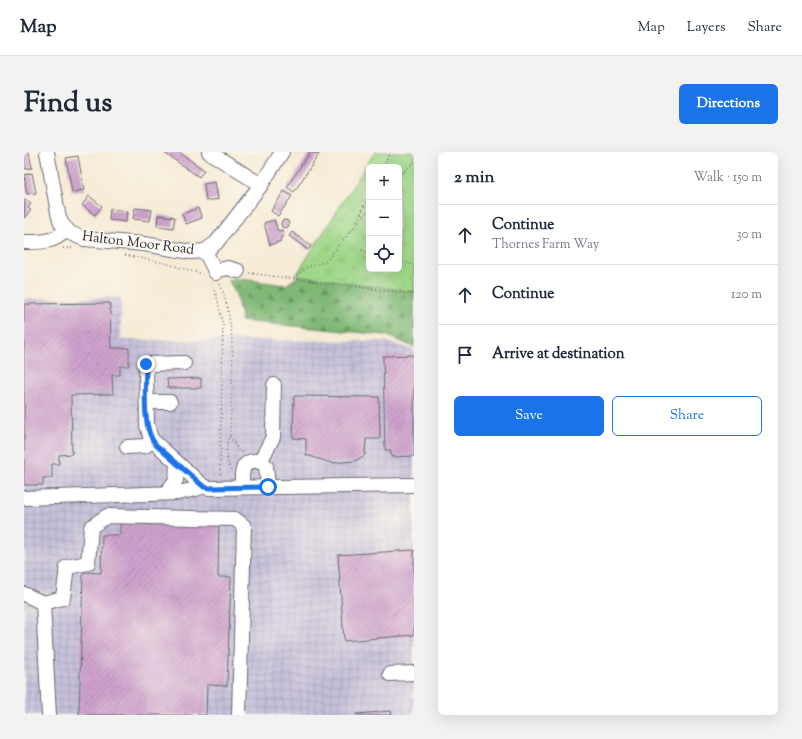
<!DOCTYPE html>
<meta charset="utf-8">
<style>
body{margin:0;font-family:"Sorts Mill Goudy",serif;background:#f2f2f3;color:#1f2937}
.controls{position:absolute;right:12px;top:12px;display:grid;overflow:hidden;border-radius:6px;box-shadow:0 4px 16px #0002}
.controls button{width:36px;height:36px;display:grid;place-items:center;padding:0;border:0;border-bottom:1px solid #e0e1e3;background:#fff;color:#1f2937;font:20px sans-serif}
.stop{position:absolute;width:12px;height:12px;margin:-9px;border:3px solid #1a73e8;border-radius:50%;background:#fff}
.stop.end{background:#1a73e8;border-color:#fff;box-shadow:0 1px 4px #0008}
.list{margin:0;padding:0;list-style:none}
h2{display:flex;justify-content:space-between;align-items:center;height:52px;margin:0;padding:0 16px;font-size:17px}
h2 small{font-size:13px;font-weight:400;color:#747a83}
.list li{display:grid;grid-template-columns:26px 1fr auto;gap:12px;align-items:center;box-sizing:border-box;height:60px;padding:0 16px;border-top:1px solid #e0e1e3}
.list b{display:block;font-size:15px;white-space:nowrap}
.list p{margin:0;font-size:13px;white-space:nowrap;color:#747a83}
.list em{font-size:13px;font-style:normal;color:#747a83}
.actions{display:flex;gap:8px;padding:12px 16px}
.actions a{flex:1;padding:9px 0;border:1px solid #1a73e8;border-radius:6px;text-align:center;font-size:14px;color:#1a73e8}
.actions .main{background:#1a73e8;color:#fff}
.icon{flex:none;width:22px;height:22px;fill:none;stroke:currentColor;stroke-width:2;stroke-linecap:round;stroke-linejoin:round}
.map{position:relative;flex:none;width:390px;height:563px;overflow:hidden;border-radius:6px}
header{display:flex;align-items:center;gap:24px;box-sizing:border-box;height:56px;padding:0 20px;background:#fff;border-bottom:1px solid #e0e1e3}
header strong{font-size:19px}
nav{display:flex;gap:22px;margin-inline-start:auto;font-size:14px}
.intro{display:flex;align-items:center;justify-content:space-between;box-sizing:border-box;height:96px;padding:0 24px}
h1{margin:0;font-size:28px}
.button{padding:10px 18px;border-radius:6px;background:#1a73e8;color:#fff;font-size:14px;font-weight:700}
main{display:flex;gap:24px;padding:0 24px}
aside{flex:1;background:#fff;border-radius:6px;box-shadow:0 4px 16px #0002}
.map>svg:first-child{display:block}
.industrial{fill:url(#industrial-grid)}
.forest{fill:url(#forest-firs);stroke:#506d58}
.park{fill:url(#park-tufts);stroke:#607c62;fill-rule:evenodd}
.building{fill:url(#building-hatch)}
.lines{fill:none;stroke-linecap:round;stroke-linejoin:round}
.minor-casing{stroke:#6c6871;stroke-width:16}
.path{stroke:#6c6871;stroke-width:1.5;stroke-dasharray:1 3;stroke-linecap:butt}
.minor{stroke:#fff;stroke-width:14}
.route{stroke:#1a73e8;stroke-width:5}
.labels{text-anchor:middle;dominant-baseline:central;stroke-width:3.5;stroke-linejoin:round;paint-order:stroke}
.street-label{font-size:14px;fill:#22223b;stroke:#fbf7ec}
</style>
<header>
<strong>Map</strong>
<nav><a>Map</a><a>Layers</a><a>Share</a></nav>
</header>
<div class="intro"><h1>Find us</h1><a class="button">Directions</a></div>
<main>
<div class="map">
<svg width="390" height="563" viewBox="0 0 390 563">
<defs>
<pattern id="industrial-grid" width="8" height="8" patternUnits="userSpaceOnUse"><rect width="8" height="8" fill="#c6c0da"/><path d="M0 4h8M4 0v8" fill="none" stroke="#aaa5bc"/></pattern>
<pattern id="forest-firs" width="22" height="20" patternUnits="userSpaceOnUse"><rect width="22" height="20" fill="#7fb875"/><path d="M5 1l3.5 6h-7zM16 11l3.5 6h-7z" fill="#689561"/></pattern>
<pattern id="park-tufts" width="24" height="20" patternUnits="userSpaceOnUse"><rect width="24" height="20" fill="#9fd789"/><path d="M3 7l-1-3M5 7V3M7 7l1-3M15 17l-1-3M17 17v-4M19 17l1-3" fill="none" stroke="#89b877"/></pattern>
<pattern id="building-hatch" width="6" height="6" patternUnits="userSpaceOnUse"><rect width="6" height="6" fill="#cfa3cd"/><path d="M-1 1l2-2M0 6l6-6M5 7l2-2" fill="none" stroke="#a884a8"/></pattern>
</defs>
<rect width="100%" height="100%" fill="#fbf7ec"/>
<filter id="ink" filterUnits="userSpaceOnUse"><feTurbulence type="fractalNoise" baseFrequency=".025" numOctaves="2"/><feDisplacementMap in="SourceGraphic" scale="8" xChannelSelector="R" yChannelSelector="G"/><feConvolveMatrix kernelMatrix="1 2 1 2 8 2 1 2 1" color-interpolation-filters="sRGB"/></filter>
<filter id="wash" filterUnits="userSpaceOnUse"><feTurbulence type="fractalNoise" baseFrequency=".012" numOctaves="4" result="noise"/><feDisplacementMap in="SourceGraphic" scale="16" xChannelSelector="R" yChannelSelector="G"/><feGaussianBlur stdDeviation="0.9" result="paint"/><feColorMatrix in="noise" values="0 0 0 0 0 0 0 0 0 0 0 0 0 0 0 0 0 1.4 0 .05"/><feComposite in="paint" operator="in"/></filter>
<g filter="url(#wash)">
<rect width="100%" height="100%" fill="#f6ebd5"/>
<!-- industrial -->
<polygon class="industrial" points="97,145 97,188 361,189 390,198 390,563 0,563 0,147"/>
<!-- forest -->
<polygon class="forest" points="390,31 390,195 361,183 218,169 212,142 205,129 208,126 262,133 280,120 375,117"/>
<!-- park -->
<path class="park" d="M351,0H390V140L272,123ZM345,15H375V117H345Z"/>
<g id="blocks">
<!-- building -->
<g class="building">
<polygon points="0,0 5,0 8,16 0,17"/>
<polygon points="139,0 155,0 180,18 175,25"/>
<polygon points="286,0 295,2 270,40 263,35"/>
<polygon points="54,4 60,38 48,40 42,6"/>
<polygon points="8,21 12,41 3,42 0,23"/>
<polygon points="191,30 194,47 182,49 180,32"/>
<polygon points="260,39 268,44 254,64 247,59"/>
<polygon points="65,44 78,54 71,63 58,53"/>
<polygon points="1,47 7,52 4,56 7,58 0,66"/>
<polygon points="111,56 128,58 126,69 109,67"/>
<polygon points="174,56 178,66 162,72 158,62"/>
<polygon points="86,57 103,59 102,70 85,68"/>
<polygon points="134,63 151,65 149,76 133,74"/>
<circle cx="261" cy="72" r="4"/>
<polygon points="250,68 254,79 258,78 260,84 256,86 257,89 246,93 240,71"/>
<polygon points="268,80 287,94 284,98 265,84"/>
<polygon points="86,151 87,196 105,196 105,214 96,214 96,223 88,223 89,242 47,243 48,302 35,303 35,312 28,312 28,326 19,326 19,333 0,333 0,152"/>
<polygon points="390,203 390,304 367,305 367,298 361,298 359,204"/>
<polygon points="177,226 177,236 144,236 143,227"/>
<polygon points="270,244 355,245 356,287 342,287 341,303 331,309 308,311 282,303 282,287 269,286"/>
<polygon points="96,369 195,370 194,425 207,425 203,534 183,533 182,563 55,563 59,420 77,421 78,383 96,383"/>
<polygon points="390,398 390,483 320,489 314,403"/>
<polygon points="367,559 368,563 332,563 332,562"/>
</g>
</g>
</g>
<g filter="url(#ink)">
<use href="#blocks" fill-opacity="0" stroke="#6c6871" stroke-width="1"/>
<g class="lines">
<!-- minor casing -->
<g class="minor-casing">
<g id="minor">
<polyline points="23,0 34,61 37,71 46,81 60,87 120,92 167,100 181,99 192,91 237,33 258,0"/>
<polyline points="185,0 237,33"/>
<path d="M0,90C16,90 30,91 42,78"/>
<polyline points="181,99 192,121"/>
<polyline points="191,119 204,116 214,119"/>
<polyline points="160,211 122,212 123,273 127,287 180,335 186,336 390,333"/>
<polyline points="123,250 146,250"/>
<polyline points="103,295 121,294 128,289"/>
<polyline points="236,310 249,285 250,233"/>
<path d="M218,335V322L220,314C227,307 235,307 242,314L244,335"/>
<polyline points="142,341 152,328 153,312"/>
<polyline points="0,346 154,341 172,337 179,334"/>
<polyline points="0,442 19,451"/>
<polyline points="366,522 390,521"/>
<polyline points="25,563 19,451 39,446 43,415 64,411 67,375 83,364 211,367 220,374 215,563"/>
</g>
</g>
<!-- path -->
<g class="path">
<polyline points="359,15 366,0"/>
<polyline points="375,24 390,10"/>
<polyline points="333,69 345,44"/>
<polyline points="39,96 49,96"/>
<polyline points="338,98 345,101"/>
<polyline points="101,103 140,111 179,122"/>
<polyline points="375,109 390,113"/>
<polyline points="225,121 390,142"/>
<polyline points="270,126 283,115 301,110 345,57"/>
<polyline points="187,131 193,145 199,173 196,323"/>
<path d="M196,132C215,180 207,233 206,284C201,292 202,311 207,318"/>
<polyline points="206,284 214,298 219,301"/>
</g>
<!-- minor -->
<use href="#minor" class="minor"/>
</g>
</g>
<g class="lines" filter="url(#ink)">
<!-- route -->
<path class="route" d="M122,212C122,235 117,276 132,293L180,335L186,336L244,335"/>
</g>
<g class="labels">
<!-- street labels -->
<g class="street-label">
<text transform="translate(114 92) rotate(7)">Halton Moor Road</text>
</g>
</g>
</svg>
<div class="controls">
<button>+</button>
<button>−</button>
<button><svg class="icon" aria-label="locate" viewBox="0 0 24 24"><circle cx="12" cy="12" r="6"/><path d="M12 2v4M12 18v4M2 12h4M18 12h4"/></svg></button>
</div>
<div class="stop" style="left:244px;top:335px"></div>
<div class="stop end" style="left:122px;top:212px"></div>
</div>
<aside>
<h2>2 min<small>Walk · 150 m</small></h2>
<ul class="list">
<li><svg class="icon" aria-label="ahead" viewBox="0 0 24 24"><path d="M12 20V5M6 11l6-6 6 6"/></svg><div><b>Continue</b><p>Thornes Farm Way</p></div><em>30 m</em></li>
<li><svg class="icon" aria-label="ahead" viewBox="0 0 24 24"><path d="M12 20V5M6 11l6-6 6 6"/></svg><div><b>Continue</b></div><em>120 m</em></li>
<li><svg class="icon" aria-label="arrive" viewBox="0 0 24 24"><path d="M6 21V4h12l-3 4 3 4H6"/></svg><div><b>Arrive at destination</b></div></li>
</ul>
<div class="actions"><a class="main">Save</a><a>Share</a></div>
</aside>
</main>
